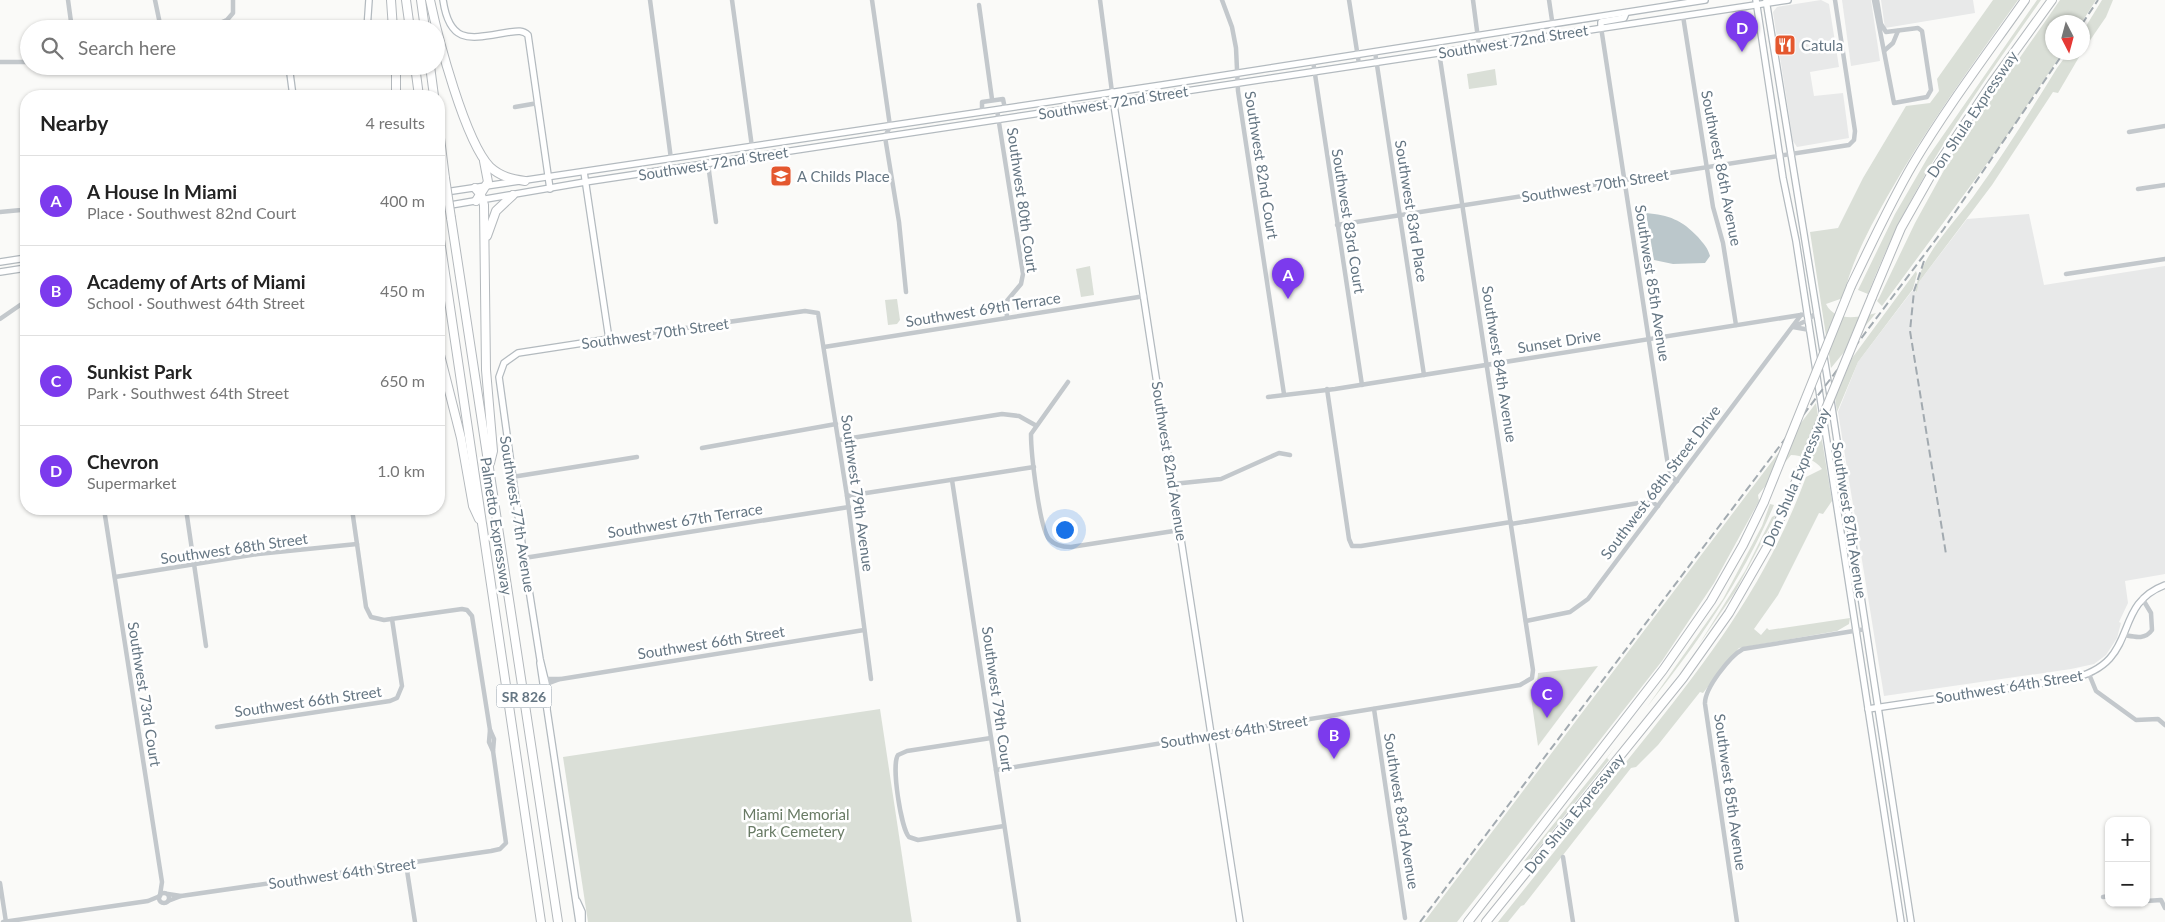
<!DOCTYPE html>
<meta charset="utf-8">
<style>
body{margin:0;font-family:Lato,sans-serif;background:#f6f6f6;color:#222}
.controls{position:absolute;right:15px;bottom:15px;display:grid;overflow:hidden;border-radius:10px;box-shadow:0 1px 4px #0004}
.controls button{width:45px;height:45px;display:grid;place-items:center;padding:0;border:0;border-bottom:1px solid #e0e0e0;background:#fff;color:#222;font:25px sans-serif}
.compass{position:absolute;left:2045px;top:15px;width:45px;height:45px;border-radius:50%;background:#fff;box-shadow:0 1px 4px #0004;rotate:174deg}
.you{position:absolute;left:1064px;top:529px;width:18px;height:18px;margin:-12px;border:4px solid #fff;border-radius:50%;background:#1a73e8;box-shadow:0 0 0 8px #1a73e833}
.badge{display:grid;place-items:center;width:32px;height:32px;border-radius:50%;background:#7c3aed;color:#fff;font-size:16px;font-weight:700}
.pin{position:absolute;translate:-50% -41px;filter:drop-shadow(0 1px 2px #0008)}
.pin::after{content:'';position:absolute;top:26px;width:18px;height:15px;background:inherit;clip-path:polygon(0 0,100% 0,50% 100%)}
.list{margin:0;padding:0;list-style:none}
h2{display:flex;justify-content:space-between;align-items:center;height:65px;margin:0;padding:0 20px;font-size:21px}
h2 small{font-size:16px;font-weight:400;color:#767676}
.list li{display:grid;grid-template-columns:32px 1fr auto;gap:15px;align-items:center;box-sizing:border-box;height:90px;padding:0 20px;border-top:1px solid #e0e0e0}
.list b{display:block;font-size:19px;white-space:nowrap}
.list p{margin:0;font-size:16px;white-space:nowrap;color:#767676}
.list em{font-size:16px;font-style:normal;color:#767676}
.icon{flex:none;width:28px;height:28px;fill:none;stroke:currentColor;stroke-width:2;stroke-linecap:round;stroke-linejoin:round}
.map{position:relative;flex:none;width:2165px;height:922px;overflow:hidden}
.search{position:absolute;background:#fff;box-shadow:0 1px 4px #0004;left:20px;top:20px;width:425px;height:55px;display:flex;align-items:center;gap:12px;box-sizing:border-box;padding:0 18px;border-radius:28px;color:#767676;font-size:19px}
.panel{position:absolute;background:#fff;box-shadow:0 1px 4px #0004;left:20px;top:90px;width:425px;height:425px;border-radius:20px}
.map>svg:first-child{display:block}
.built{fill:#e8e9e9}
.green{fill:#dadfd7}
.water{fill:#bbc7cb}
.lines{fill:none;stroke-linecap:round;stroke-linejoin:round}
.secondary-casing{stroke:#b3babf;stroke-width:8}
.highway-casing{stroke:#b4b9bd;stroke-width:10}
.street{stroke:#c3c8cc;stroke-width:4.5}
.secondary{stroke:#fff;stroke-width:5.5}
.highway{stroke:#fff;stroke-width:8}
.rail{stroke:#a2aab0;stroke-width:2;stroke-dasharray:8 4;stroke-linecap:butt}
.highway-bridge-casing{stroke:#b4b9bd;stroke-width:10;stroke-linecap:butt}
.highway-bridge{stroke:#fff;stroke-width:8}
.labels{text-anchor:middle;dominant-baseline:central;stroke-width:5;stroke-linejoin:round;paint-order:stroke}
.shield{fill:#fff;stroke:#939fa8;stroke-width:1}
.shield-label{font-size:14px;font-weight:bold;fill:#657683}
.street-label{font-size:15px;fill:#657683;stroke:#fff}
.poi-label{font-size:15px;fill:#657683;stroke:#fff;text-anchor:start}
.park-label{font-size:15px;fill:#687a64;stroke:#fff}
</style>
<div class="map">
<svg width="2165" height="922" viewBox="0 0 2165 922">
<rect width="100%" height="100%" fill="#fafaf8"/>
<!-- built -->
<g class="built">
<polygon points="1821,0 1829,4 1839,67 1810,72 1814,96 1843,93 1849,138 1797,147 1793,141 1773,12 1777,7"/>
<polygon points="1842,0 1871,0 1880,61 1851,66"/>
<polygon points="1881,0 1973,0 1975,13 1885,28"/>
<polygon points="2029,214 2044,285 2165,266 2165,574 2125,581 2128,603 2119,622 2121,623 2117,638 2106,655 2094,664 2071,669 1884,696 1838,412 1858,362 1912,291 1917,292 1919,282 1967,219"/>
</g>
<!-- green -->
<g class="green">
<path d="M1993,0H2018C1972,65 1926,128 1887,197C1869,229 1851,262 1843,298L1826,304C1835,323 1861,317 1876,313L1831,368L1810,232L1838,228L1863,178L1906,106L1930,103L1939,91L1937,79Z"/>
<path d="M2037,0H2041C1974,95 1910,184 1868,294L1858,290L1895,214L1928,157Z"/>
<polygon points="2060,0 2096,0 2082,22 2052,22 2052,52 2062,53 2002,143 1882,306 1877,301 1879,298 1915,223 1954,152"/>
<polygon points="2102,0 2113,0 2106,17 2082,52 2083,31"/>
<path d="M2082,52L2058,93L2053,92L1992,185L1919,282L1917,292L1915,291C1922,254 1951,227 1973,197C2003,155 2030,112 2057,68L2068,53Z"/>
<polygon points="1495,69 1497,85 1469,89 1467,74"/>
<polygon points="1090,266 1094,295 1081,297 1076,269"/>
<polygon points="1916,271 1917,274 1913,289 1858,362 1837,412 1833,384"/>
<polygon points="897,299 900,320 897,324 888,325 885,300"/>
<path d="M1816,403L1832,501L1823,514L1819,513L1778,595L1754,629L1761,635L1767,628L1769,630L1850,618L1849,624L1837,631L1739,648L1703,693L1700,692L1658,745L1636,767L1631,768L1524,905L1521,906L1508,922H1498C1542,867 1586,812 1630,757C1703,666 1765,588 1806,477L1822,469C1816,460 1801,455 1791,455L1758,495L1759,501L1714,583L1662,661L1457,922H1424Z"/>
<path d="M1770,504L1774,505C1742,580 1697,644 1647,707L1723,599L1762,526Z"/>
<polygon points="1776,515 1735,592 1698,646 1745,571 1772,517"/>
<polygon points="1598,666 1538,746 1530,690 1537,684 1538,673"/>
<polygon points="880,709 912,922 588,922 563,757"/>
<polygon points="1617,745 1607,758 1609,760 1529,860 1524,861"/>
</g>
<!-- water -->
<path class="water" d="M1646,213C1669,215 1682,220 1698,237C1703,243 1708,248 1710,256L1705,263L1673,264L1654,260Z"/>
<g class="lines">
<!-- secondary casing -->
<g class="secondary-casing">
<g id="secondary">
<path d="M443,0C450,47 472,38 510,32C517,31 523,30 528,35L550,189"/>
<polyline points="1756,0 1783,178 1796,241 1901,922"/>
<polyline points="1766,0 1828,382 1911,922"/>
<polyline points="1601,27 1601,22 1624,18 1626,13"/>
<polyline points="367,29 369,0"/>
<polyline points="289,66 293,96"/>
<polyline points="1112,92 1240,922"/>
<polyline points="439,193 1162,85 1705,0"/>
<polyline points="439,207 585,182 1788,0"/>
<polyline points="0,262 26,258"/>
<polyline points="0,272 26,268"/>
<polyline points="540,663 579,922"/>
<polyline points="547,708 547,688 540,659 524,558 499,377 504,363 518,353 609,339 584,172"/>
<path d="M1868,709L2070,679C2143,663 2109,606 2165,585"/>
<polyline points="577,901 582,912 582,922"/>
</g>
</g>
<!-- highway casing -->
<g class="highway-casing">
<g id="highway">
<polyline points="391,0 393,29"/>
<polyline points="406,0 410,29"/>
<polyline points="421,0 425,29"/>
<path d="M430,0C438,38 465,141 490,167C501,177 512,179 525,181"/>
<polyline points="396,66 396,96"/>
<polyline points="415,66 419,96"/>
<polyline points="430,66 434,96"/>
<polyline points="439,130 445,178"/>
<polyline points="475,188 481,195 484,205 486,370 493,451 490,463"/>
<polyline points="476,201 488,182 484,161"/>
<polyline points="451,218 558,922"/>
<polyline points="439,233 541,922"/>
<polyline points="487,236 496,211 513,195"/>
<path d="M1851,286C1871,245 1890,203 1913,164C1947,107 1987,54 2025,0"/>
<polyline points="1872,297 1901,228 1931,175 1992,83 2052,0"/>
<polyline points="439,351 461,438 473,506 479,519"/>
<polyline points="1468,922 1663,670 1711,601 1743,545 1764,502"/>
<polyline points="1486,922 1683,678 1729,613 1767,547 1785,508"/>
</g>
</g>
<!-- street -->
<g class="street">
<polyline points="68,0 72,29"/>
<path d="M155,0L160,24C172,33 214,27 227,20L233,13V0"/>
<polyline points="650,0 671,159"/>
<polyline points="732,0 752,147"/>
<polyline points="872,0 890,126 885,137 899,222 906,292"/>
<polyline points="1100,0 1112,92"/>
<polyline points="1222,0 1232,27 1236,48 1238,91 1284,394"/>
<polyline points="1349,0 1359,64"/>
<polyline points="1473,0 1479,46"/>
<polyline points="1549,0 1554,34"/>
<polyline points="1874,0 1894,103 1927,97 1931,90 1922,31 1918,28 1886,32 1881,24 1877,0"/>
<polyline points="979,5 992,99"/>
<polyline points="1683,16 1713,207 1723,243 1736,325"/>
<polyline points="1601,27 1667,459 1671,476 1677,481"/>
<polyline points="1885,50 1893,43 1898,31"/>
<polyline points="1375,52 1424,375"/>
<polyline points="1313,61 1362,385"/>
<polyline points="0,62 29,62"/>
<polyline points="515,107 538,103"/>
<polyline points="997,110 1023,274 1021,284 1006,302 1007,318"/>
<polyline points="982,112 982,102 1003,99 1005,109"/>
<polyline points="2129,132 2165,126"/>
<polyline points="708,164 716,222"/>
<polyline points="2138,189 2165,185"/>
<polyline points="0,212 21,210 26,207"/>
<polyline points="1337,225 1849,145 1854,140 1855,131 1835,0"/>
<polyline points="2066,274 2165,259"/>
<polyline points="0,319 26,301"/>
<polyline points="1795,326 1808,320 1817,312"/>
<polyline points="1793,327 1810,330"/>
<polyline points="609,339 805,311 818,313 847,496 871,679"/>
<polyline points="824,347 1145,296"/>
<path d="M1068,382L1031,434C1031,452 1039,527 1049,539C1055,546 1063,547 1071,547L1180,530"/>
<polyline points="1327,389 1349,539 1352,546 1361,546 1511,522"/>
<polyline points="1268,397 1335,389 1807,314"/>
<polyline points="839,440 1002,414 1019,416 1035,425"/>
<polyline points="702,448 836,424"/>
<polyline points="512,477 637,457"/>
<polyline points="952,480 1019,922"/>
<polyline points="1173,484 1221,479 1279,453 1290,455"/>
<polyline points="847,496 1034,467"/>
<polyline points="104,509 162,882 160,895"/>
<polyline points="186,509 206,646"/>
<polyline points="1511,524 1645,502 1652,502 1658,506"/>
<polyline points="524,558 849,507"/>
<polyline points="115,577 258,554 357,544"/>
<polyline points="1526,621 1570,612 1588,599 1801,315"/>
<path d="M2124,635C2135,637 2145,640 2152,630L2151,613L2142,598"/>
<polyline points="2089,674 2096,691 2136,720 2158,719 2165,725"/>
<polyline points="542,679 561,679 864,630"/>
<polyline points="544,685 560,679"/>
<polyline points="1374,709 1405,918"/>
<polyline points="217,727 390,701 397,698 402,686 392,619"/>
<polyline points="490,730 494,739 493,751"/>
<path d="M991,738L907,751L898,755C891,765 901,828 909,837L918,840L1004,826"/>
<polyline points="996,770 1520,685 1532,678 1533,670 1439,52"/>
<polyline points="1563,857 1573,922"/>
<polyline points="406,864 415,922"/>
<polyline points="0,883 6,922"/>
<circle cx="164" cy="898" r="5"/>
<polyline points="168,894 181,896 491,851 500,849 506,843 493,751 489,742 490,730 472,616 467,610 462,609 384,620 371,617 366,607 352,509"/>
<polyline points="2103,897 2109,896"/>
<polyline points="168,901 181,896"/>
<polyline points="2146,901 2161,900 2165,908"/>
<polyline points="3,922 148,901 160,896"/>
<path d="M1737,922L1705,704C1704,689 1730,656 1743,649L1866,629"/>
</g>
<!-- secondary -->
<use href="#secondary" class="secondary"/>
<!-- highway -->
<use href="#highway" class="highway"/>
<!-- rail -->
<g class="rail">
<polyline points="2082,24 2098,0"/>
<polyline points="1924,261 1914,291 1910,331 1946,554"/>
<polyline points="1420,922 1943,230 2064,52"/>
</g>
<!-- highway-bridge casing -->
<g class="highway-bridge-casing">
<g id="highway-bridge">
<polyline points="445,178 451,218"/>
<polyline points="1764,502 1851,286"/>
<polyline points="1785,508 1872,297"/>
</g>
</g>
<!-- highway-bridge -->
<use href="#highway-bridge" class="highway-bridge"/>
</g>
<!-- icons -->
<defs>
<g id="restaurant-square" transform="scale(1.125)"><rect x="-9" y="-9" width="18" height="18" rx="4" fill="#e4572e" stroke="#fff"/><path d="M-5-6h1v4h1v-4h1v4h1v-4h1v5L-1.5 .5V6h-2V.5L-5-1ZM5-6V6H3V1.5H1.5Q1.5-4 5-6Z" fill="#fff"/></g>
<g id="school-square" transform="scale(1.125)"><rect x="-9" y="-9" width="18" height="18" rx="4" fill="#e4572e" stroke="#fff"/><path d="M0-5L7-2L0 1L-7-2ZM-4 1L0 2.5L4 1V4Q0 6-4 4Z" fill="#fff"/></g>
</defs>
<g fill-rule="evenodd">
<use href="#restaurant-square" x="1785" y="45"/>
<use href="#school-square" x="781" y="176"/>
</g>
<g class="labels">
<!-- shield labels -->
<rect class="shield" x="496.5" y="684.5" width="55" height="23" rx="4"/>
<g class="shield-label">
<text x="524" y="696">SR 826</text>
</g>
<!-- street labels -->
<g class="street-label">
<text transform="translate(1513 41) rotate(-9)">Southwest 72nd Street</text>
<text transform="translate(1113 102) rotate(-9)">Southwest 72nd Street</text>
<text transform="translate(1972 114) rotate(-56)">Don Shula Expressway</text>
<text transform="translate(713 163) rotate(-9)">Southwest 72nd Street</text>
<text transform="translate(1262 165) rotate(81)">Southwest 82nd Court</text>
<text transform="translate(1722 168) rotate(79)">Southwest 86th Avenue</text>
<text transform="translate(1595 185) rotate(-9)">Southwest 70th Street</text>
<text transform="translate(1023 200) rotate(82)">Southwest 80th Court</text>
<text transform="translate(1412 211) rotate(81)">Southwest 83rd Place</text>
<text transform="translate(1349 221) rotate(81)">Southwest 83rd Court</text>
<text transform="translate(1653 283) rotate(81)">Southwest 85th Avenue</text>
<text transform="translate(983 309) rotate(-9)">Southwest 69th Terrace</text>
<text transform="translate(655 333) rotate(-8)">Southwest 70th Street</text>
<text transform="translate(1559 341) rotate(-9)">Sunset Drive</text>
<text transform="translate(1500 364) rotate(81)">Southwest 84th Avenue</text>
<text transform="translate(1170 461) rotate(81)">Southwest 82nd Avenue</text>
<text transform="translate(1796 477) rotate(-67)">Don Shula Expressway</text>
<text transform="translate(1660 482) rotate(-53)">Southwest 68th Street Drive</text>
<text transform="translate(858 493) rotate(82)">Southwest 79th Avenue</text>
<text transform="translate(518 514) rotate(81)">Southwest 77th Avenue</text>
<text transform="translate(685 520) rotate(-9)">Southwest 67th Terrace</text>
<text transform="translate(1850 520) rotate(81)">Southwest 87th Avenue</text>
<text transform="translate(497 526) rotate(81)">Palmetto Expressway</text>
<text transform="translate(234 548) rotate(-8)">Southwest 68th Street</text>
<text transform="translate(711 642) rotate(-9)">Southwest 66th Street</text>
<text transform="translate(2009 686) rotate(-9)">Southwest 64th Street</text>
<text transform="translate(145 694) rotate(81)">Southwest 73rd Court</text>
<text transform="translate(998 699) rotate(82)">Southwest 79th Court</text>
<text transform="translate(308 701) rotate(-8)">Southwest 66th Street</text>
<text transform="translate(1234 731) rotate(-9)">Southwest 64th Street</text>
<text transform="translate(1731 792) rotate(82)">Southwest 85th Avenue</text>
<text transform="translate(1402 811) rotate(81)">Southwest 83rd Avenue</text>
<text transform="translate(1574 813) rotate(-51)">Don Shula Expressway</text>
<text transform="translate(342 873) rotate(-8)">Southwest 64th Street</text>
</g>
<!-- poi labels -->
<g class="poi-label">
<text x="1801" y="45">Catula</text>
<text x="797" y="176">A Childs Place</text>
</g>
<!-- park labels -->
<g class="park-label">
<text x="796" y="814">Miami Memorial<tspan x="796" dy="17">Park Cemetery</tspan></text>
</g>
</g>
</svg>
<div class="controls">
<button>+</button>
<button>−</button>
</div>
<svg class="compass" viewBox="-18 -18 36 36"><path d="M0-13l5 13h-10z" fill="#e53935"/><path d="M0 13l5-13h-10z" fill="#767676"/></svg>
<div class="you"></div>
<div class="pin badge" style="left:1288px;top:299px">A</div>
<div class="pin badge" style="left:1334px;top:759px">B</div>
<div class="pin badge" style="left:1547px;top:718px">C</div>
<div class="pin badge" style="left:1742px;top:52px">D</div>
<div class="search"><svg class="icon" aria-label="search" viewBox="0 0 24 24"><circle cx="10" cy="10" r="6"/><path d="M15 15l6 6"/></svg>Search here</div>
<section class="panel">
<h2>Nearby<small>4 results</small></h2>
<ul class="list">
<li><span class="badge">A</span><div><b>A House In Miami</b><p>Place · Southwest 82nd Court</p></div><em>400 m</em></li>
<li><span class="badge">B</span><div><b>Academy of Arts of Miami</b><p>School · Southwest 64th Street</p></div><em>450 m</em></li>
<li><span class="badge">C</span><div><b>Sunkist Park</b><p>Park · Southwest 64th Street</p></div><em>650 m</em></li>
<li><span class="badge">D</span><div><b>Chevron</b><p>Supermarket</p></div><em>1.0 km</em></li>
</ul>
</section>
</div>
